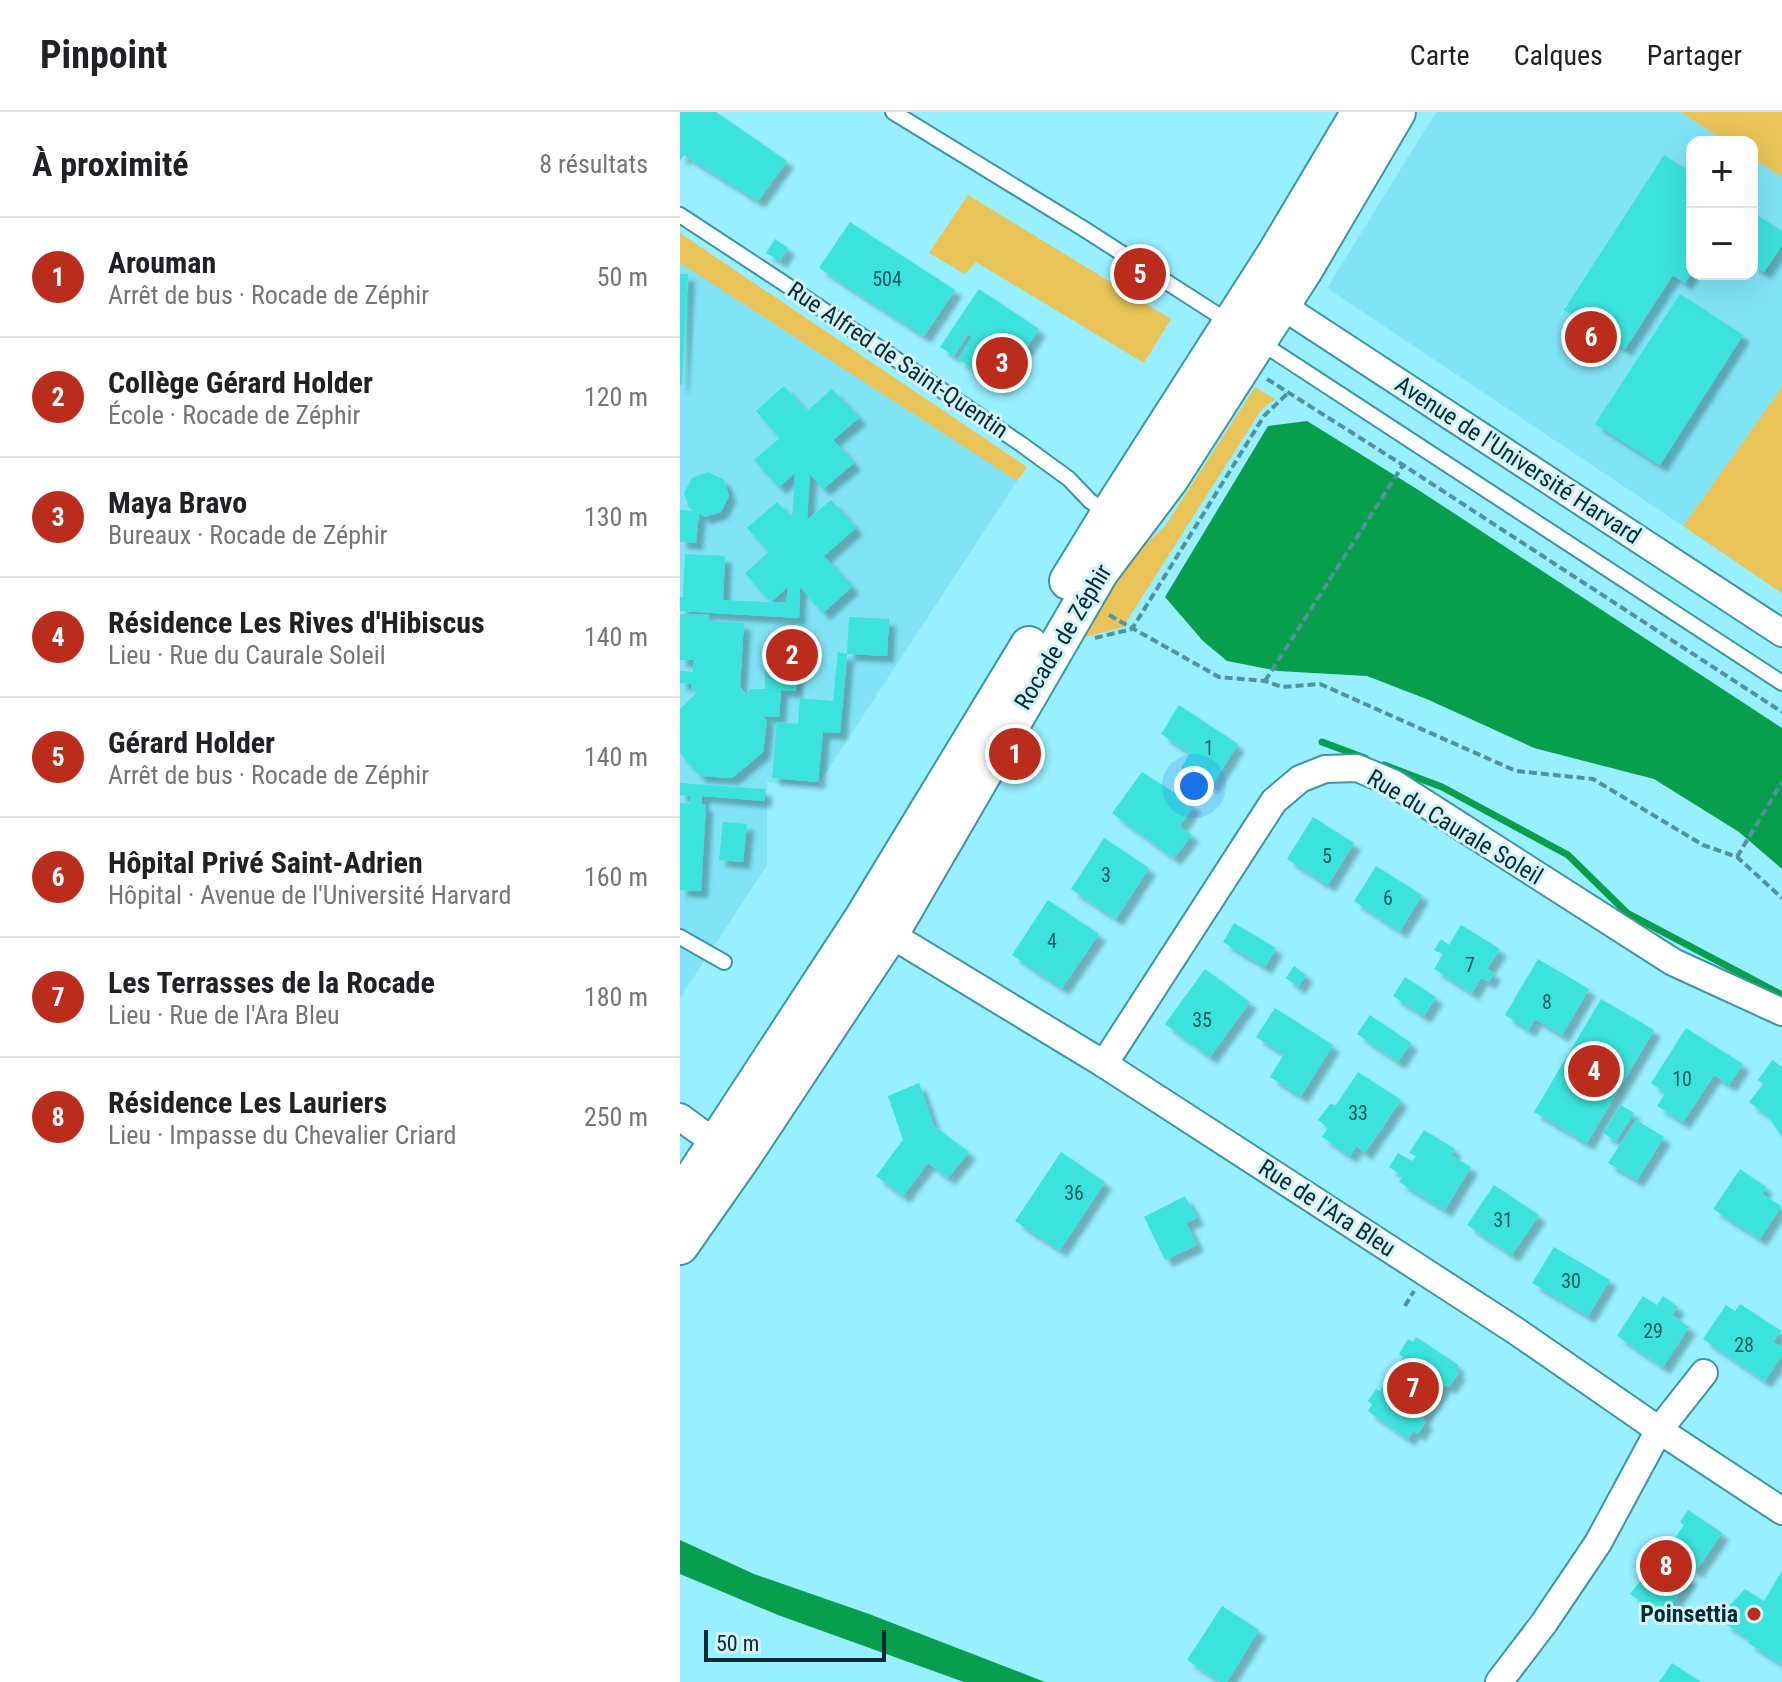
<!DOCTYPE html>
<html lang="fr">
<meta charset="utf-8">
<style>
body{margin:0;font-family:"Roboto Condensed",sans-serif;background:#f2f2f2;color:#202124}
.controls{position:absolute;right:24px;top:24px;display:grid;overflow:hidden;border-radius:16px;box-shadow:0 8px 32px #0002}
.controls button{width:72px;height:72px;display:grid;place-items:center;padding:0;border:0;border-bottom:2px solid #e0e0e0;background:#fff;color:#202124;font:40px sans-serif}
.scale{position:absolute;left:24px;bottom:20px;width:182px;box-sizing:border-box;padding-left:8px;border:4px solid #042c32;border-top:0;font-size:22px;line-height:28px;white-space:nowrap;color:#042c32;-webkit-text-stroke:6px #d2f3f9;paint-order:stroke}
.you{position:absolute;left:514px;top:674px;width:28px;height:28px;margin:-20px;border:6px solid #fff;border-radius:50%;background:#1a73e8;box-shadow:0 0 0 12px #1a73e833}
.badge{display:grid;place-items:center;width:52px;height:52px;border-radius:50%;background:#ba2d1c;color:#fff;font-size:26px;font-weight:700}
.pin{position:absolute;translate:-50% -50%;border:4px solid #fff;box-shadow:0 2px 8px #0006}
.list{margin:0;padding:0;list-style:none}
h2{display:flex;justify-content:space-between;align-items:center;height:104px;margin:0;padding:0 32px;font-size:34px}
h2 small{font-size:26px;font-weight:400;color:#757577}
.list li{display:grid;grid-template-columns:52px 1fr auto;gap:24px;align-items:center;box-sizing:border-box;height:120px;padding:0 32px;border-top:2px solid #e0e0e0}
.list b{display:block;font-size:30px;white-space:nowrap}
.list p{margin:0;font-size:26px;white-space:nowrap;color:#757577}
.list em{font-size:26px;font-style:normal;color:#757577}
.map{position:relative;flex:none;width:1102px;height:1570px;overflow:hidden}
header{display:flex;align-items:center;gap:48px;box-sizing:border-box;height:112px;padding:0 40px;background:#fff;border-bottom:2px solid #e0e0e0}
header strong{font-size:38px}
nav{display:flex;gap:44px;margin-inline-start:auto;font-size:28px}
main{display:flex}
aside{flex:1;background:#fff}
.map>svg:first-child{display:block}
.built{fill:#80e4f6}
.green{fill:#e8c459}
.water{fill:#089f4c}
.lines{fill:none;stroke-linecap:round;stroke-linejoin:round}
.stream{stroke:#089f4c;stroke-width:7}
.building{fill:#3ae3dc;filter:url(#shadow)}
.service-casing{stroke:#3c96a5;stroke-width:18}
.minor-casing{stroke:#3c96a5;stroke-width:30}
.secondary-casing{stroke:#3c96a5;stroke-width:40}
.path{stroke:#51929d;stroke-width:4;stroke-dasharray:8 4;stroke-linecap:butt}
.service{stroke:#fff;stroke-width:14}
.minor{stroke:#fff;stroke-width:26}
.secondary{stroke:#fff;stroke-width:36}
.poi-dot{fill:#ba2d1c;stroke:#d2f3f9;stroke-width:3}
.labels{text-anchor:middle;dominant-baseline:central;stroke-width:6;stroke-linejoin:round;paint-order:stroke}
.number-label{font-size:20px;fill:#125a5c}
.street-label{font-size:24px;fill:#042c32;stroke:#d2f3f9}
.poi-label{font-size:24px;font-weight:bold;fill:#042c32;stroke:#d2f3f9;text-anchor:end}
</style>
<header>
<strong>Pinpoint</strong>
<nav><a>Carte</a><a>Calques</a><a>Partager</a></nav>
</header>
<main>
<aside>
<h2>À proximité<small>8 résultats</small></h2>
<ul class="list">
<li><span class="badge">1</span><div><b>Arouman</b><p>Arrêt de bus · Rocade de Zéphir</p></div><em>50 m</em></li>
<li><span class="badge">2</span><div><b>Collège Gérard Holder</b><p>École · Rocade de Zéphir</p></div><em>120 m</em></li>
<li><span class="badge">3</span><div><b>Maya Bravo</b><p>Bureaux · Rocade de Zéphir</p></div><em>130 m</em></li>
<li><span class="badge">4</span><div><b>Résidence Les Rives d'Hibiscus</b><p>Lieu · Rue du Caurale Soleil</p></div><em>140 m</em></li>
<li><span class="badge">5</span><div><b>Gérard Holder</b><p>Arrêt de bus · Rocade de Zéphir</p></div><em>140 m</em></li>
<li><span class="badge">6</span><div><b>Hôpital Privé Saint-Adrien</b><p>Hôpital · Avenue de l'Université Harvard</p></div><em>160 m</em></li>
<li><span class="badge">7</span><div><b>Les Terrasses de la Rocade</b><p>Lieu · Rue de l'Ara Bleu</p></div><em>180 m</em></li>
<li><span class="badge">8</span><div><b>Résidence Les Lauriers</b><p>Lieu · Impasse du Chevalier Criard</p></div><em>250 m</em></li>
</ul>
</aside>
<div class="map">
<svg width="1102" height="1570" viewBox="0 0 1102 1570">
<defs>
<filter id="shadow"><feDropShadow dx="7" dy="7" stdDeviation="2" flood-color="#0004"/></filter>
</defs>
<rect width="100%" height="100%" fill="#97efff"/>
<!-- built -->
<g class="built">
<polygon points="756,0 1000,0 1047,30 1012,30 1012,162 1072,162 1072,46 1102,65 1102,275 1003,414 647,176"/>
<polygon points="0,151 337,369 137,674 87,670 87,753 0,886"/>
</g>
<!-- green -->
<g class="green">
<polygon points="1000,0 1102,0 1102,65 1072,46 1072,30 1047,30"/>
<polygon points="288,83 491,207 464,251 296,150 285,162 249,141"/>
<polygon points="0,121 347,355 337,369 0,151"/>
<polygon points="575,275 595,287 581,298 443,515 406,525 409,512 446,451 485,414"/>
<polygon points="1102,275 1102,481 1003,414"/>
</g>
<!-- water -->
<g class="water">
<polygon points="627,309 740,379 1102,616 1102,757 1059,720 974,667 854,636 749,588 687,564 598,559 547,549 523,529 485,485 588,314"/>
<polygon points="0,1428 74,1462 189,1502 365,1570 284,1570 98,1503 0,1462"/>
</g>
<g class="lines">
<!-- stream -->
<g class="stream">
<polyline points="642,630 685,646"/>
<polyline points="704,653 762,675 888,743 947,801 1102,883"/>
</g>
</g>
<!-- building -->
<g class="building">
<polygon points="0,0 36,0 107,49 78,89 4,43 0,49"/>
<polygon points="984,43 1012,61 1012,160 1005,171 993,163 945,237 884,198"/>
<polygon points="1072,100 1102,119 1102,133 1084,160 1072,153"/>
<polygon points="170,110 275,178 244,224 139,156"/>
<polygon points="95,127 108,136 100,149 86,141"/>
<polygon points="0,162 8,162 2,273 0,273"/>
<polygon points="299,177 359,217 320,275 278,247 292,225 288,222 274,244 260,235"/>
<polygon points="1000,182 1063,223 980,353 915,312"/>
<polygon points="104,274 127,299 152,277 179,306 153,328 174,351 143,377 130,362 127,408 151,388 176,416 144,444 172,475 143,501 120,475 119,506 0,499 0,485 3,485 5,442 45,444 43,488 106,491 108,475 91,490 65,461 89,440 67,416 97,390 112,406 115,361 99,375 74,348 100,326 76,299"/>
<polygon points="28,360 44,368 49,384 41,400 25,405 19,401 16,431 0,430 0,398 14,399 9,396 4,381 12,366"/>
<polygon points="0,502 29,503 29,509 64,511 60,574 68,585 69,577 85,577 85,545 117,546 116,579 101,578 99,605 82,604 87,608 83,640 52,666 20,664 0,641 0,597 19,579 11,578 12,572 0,571 0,559 13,560 14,548 0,548"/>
<polygon points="169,505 209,507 207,544 167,542"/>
<polygon points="158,540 167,542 160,621 143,620 138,670 92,666 97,610 118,612 120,586 153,589"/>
<polygon points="499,593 558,632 531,675 501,656 510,641 481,622"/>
<polygon points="462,660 514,693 500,714 512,723 494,746 432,701"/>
<polygon points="0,671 85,677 85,689 22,684 22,692 26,693 21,779 0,778 0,691 10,692 10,684 0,683"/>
<polygon points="633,705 674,731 648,773 607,747"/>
<polygon points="43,710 67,712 63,750 39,748"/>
<polygon points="424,726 469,756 436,807 391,777"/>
<polygon points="696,754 742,783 720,819 674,789"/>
<polygon points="368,788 419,822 382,876 332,843"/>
<polygon points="554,811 596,836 585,855 543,830"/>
<polygon points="781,813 820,837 807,857 814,861 809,870 801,866 792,881 754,857 763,842 754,838 761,827 769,833"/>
<polygon points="858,847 909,877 882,923 855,907 849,918 825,903"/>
<polygon points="614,854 626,863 618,875 606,866"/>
<polygon points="525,857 570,890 530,945 485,912"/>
<polygon points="725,865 756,885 744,904 713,884"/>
<polygon points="921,887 974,918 907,1031 854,1000"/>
<polygon points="595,896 653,933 621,984 590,965 604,942 576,925"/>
<polygon points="690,903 731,931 718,950 677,922"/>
<polygon points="1006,916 1063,952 1049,973 1034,963 1003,1010 977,994 985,981 971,971"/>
<polygon points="1092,948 1102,955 1102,1025 1088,1004 1069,990 1083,972 1078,968"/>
<polygon points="678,960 721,988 685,1041 676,1034 670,1044 642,1025 648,1016 638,1008 650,992 656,993"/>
<polygon points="239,971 254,1014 289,1040 268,1066 248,1051 223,1084 196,1064 223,1028 208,984"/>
<polygon points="941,993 954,1001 936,1029 923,1021"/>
<polygon points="956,1008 984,1025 957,1068 928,1051"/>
<polygon points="744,1018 775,1037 771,1043 791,1055 765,1098 719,1070 723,1064 709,1055 718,1041 732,1049 736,1044 729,1041"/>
<polygon points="381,1040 425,1070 380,1138 335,1109"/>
<polygon points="1060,1057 1086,1075 1082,1082 1101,1094 1080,1127 1033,1097"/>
<polygon points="814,1073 859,1103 832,1143 787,1113"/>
<polygon points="505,1084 517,1106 506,1111 517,1133 485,1148 464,1105"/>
<polygon points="874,1135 930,1168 908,1204 852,1171"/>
<polygon points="963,1184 977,1193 983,1184 998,1195 992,1203 1009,1215 983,1255 937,1224"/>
<polygon points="1060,1192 1101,1219 1093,1230 1102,1236 1102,1243 1085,1269 1023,1227 1046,1193 1055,1199"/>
<polygon points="736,1225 778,1253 775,1258 779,1261 769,1275 765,1272 751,1292 742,1307 746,1310 738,1322 733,1319 728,1327 688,1299 692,1292 688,1289 696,1277 700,1279 723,1245 719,1242 728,1227 733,1230"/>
<polygon points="1008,1398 1042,1421 1016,1459 1003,1450 997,1458 1010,1466 984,1504 950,1482 986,1436 987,1437 1004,1413 1000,1410"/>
<polygon points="1102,1459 1102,1552 1068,1531 1070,1527 1044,1511 1050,1493 1065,1477 1084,1489"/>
<polygon points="542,1494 579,1518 547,1570 540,1570 507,1548"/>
<polygon points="992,1551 1021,1570 979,1570"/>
</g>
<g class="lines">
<!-- service casing -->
<g class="service-casing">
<g id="service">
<polyline points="213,0 404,117 549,210"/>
<polyline points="0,103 102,170 341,332 389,367 410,389 429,402"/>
<polyline points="580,230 1102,571"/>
<polyline points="0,825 44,850"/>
</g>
</g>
<!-- minor casing -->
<g class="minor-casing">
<g id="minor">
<polyline points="587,184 1102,521"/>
<polyline points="195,813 424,952 745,1160 836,1219 979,1318 1102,1399"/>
<polyline points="424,952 594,689 620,667 645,657 677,656 713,671 993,850 1102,900"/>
<polyline points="0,1005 19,1019 51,1037"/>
<polyline points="819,1570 864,1511 918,1431 979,1318 1024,1261"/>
</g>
</g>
<!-- secondary casing -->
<g class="secondary-casing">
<g id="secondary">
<polyline points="388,469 429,402 596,141 680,0"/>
<polyline points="0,1086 183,806 349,533"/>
<polyline points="0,1134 63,1044 210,822 420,460 490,367 624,158 717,0"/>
</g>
</g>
<!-- path -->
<g class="path">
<polyline points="587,267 723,353 1102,600"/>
<polyline points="429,503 539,565 585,569 602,575 640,572 836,659 913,667 1023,733 1057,745 1102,786"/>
<polyline points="415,526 452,517 584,304 609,280"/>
<polyline points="585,569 723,353"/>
<polyline points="1057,745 1102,670"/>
<polyline points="725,1194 734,1179"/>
</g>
<!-- service -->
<use href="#service" class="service"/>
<!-- minor -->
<use href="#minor" class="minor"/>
<!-- secondary -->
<use href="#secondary" class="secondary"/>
</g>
<!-- markers -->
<circle class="poi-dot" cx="1074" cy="1502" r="8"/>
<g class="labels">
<!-- number labels -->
<g class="number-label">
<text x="207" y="167">504</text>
<text x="529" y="636">1</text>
<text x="647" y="744">5</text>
<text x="426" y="763">3</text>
<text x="708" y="786">6</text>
<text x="372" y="829">4</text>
<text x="790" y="853">7</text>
<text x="867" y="890">8</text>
<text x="522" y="908">35</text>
<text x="1002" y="967">10</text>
<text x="678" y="1001">33</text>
<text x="394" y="1081">36</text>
<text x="823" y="1108">31</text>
<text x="891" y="1169">30</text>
<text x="973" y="1219">29</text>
<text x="1064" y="1233">28</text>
</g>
<!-- street labels -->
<g class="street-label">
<text transform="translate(218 248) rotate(34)">Rue Alfred de Saint-Quentin</text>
<text transform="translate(838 348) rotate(33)">Avenue de l'Université Harvard</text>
<text transform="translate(383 525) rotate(-59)">Rocade de Zéphir</text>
<text transform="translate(775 715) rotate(31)">Rue du Caurale Soleil</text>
<text transform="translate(647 1096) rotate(33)">Rue de l'Ara Bleu</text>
</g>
<!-- poi labels -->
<g class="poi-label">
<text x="1058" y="1502">Poinsettia</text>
</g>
</g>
</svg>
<div class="controls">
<button>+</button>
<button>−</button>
</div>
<div class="scale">50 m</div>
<div class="you"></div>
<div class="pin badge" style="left:335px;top:642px">1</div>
<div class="pin badge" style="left:112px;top:543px">2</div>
<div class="pin badge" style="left:322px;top:251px">3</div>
<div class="pin badge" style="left:914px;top:959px">4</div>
<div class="pin badge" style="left:460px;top:162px">5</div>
<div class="pin badge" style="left:911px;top:225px">6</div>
<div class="pin badge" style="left:733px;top:1276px">7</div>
<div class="pin badge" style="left:986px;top:1454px">8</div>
</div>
</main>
